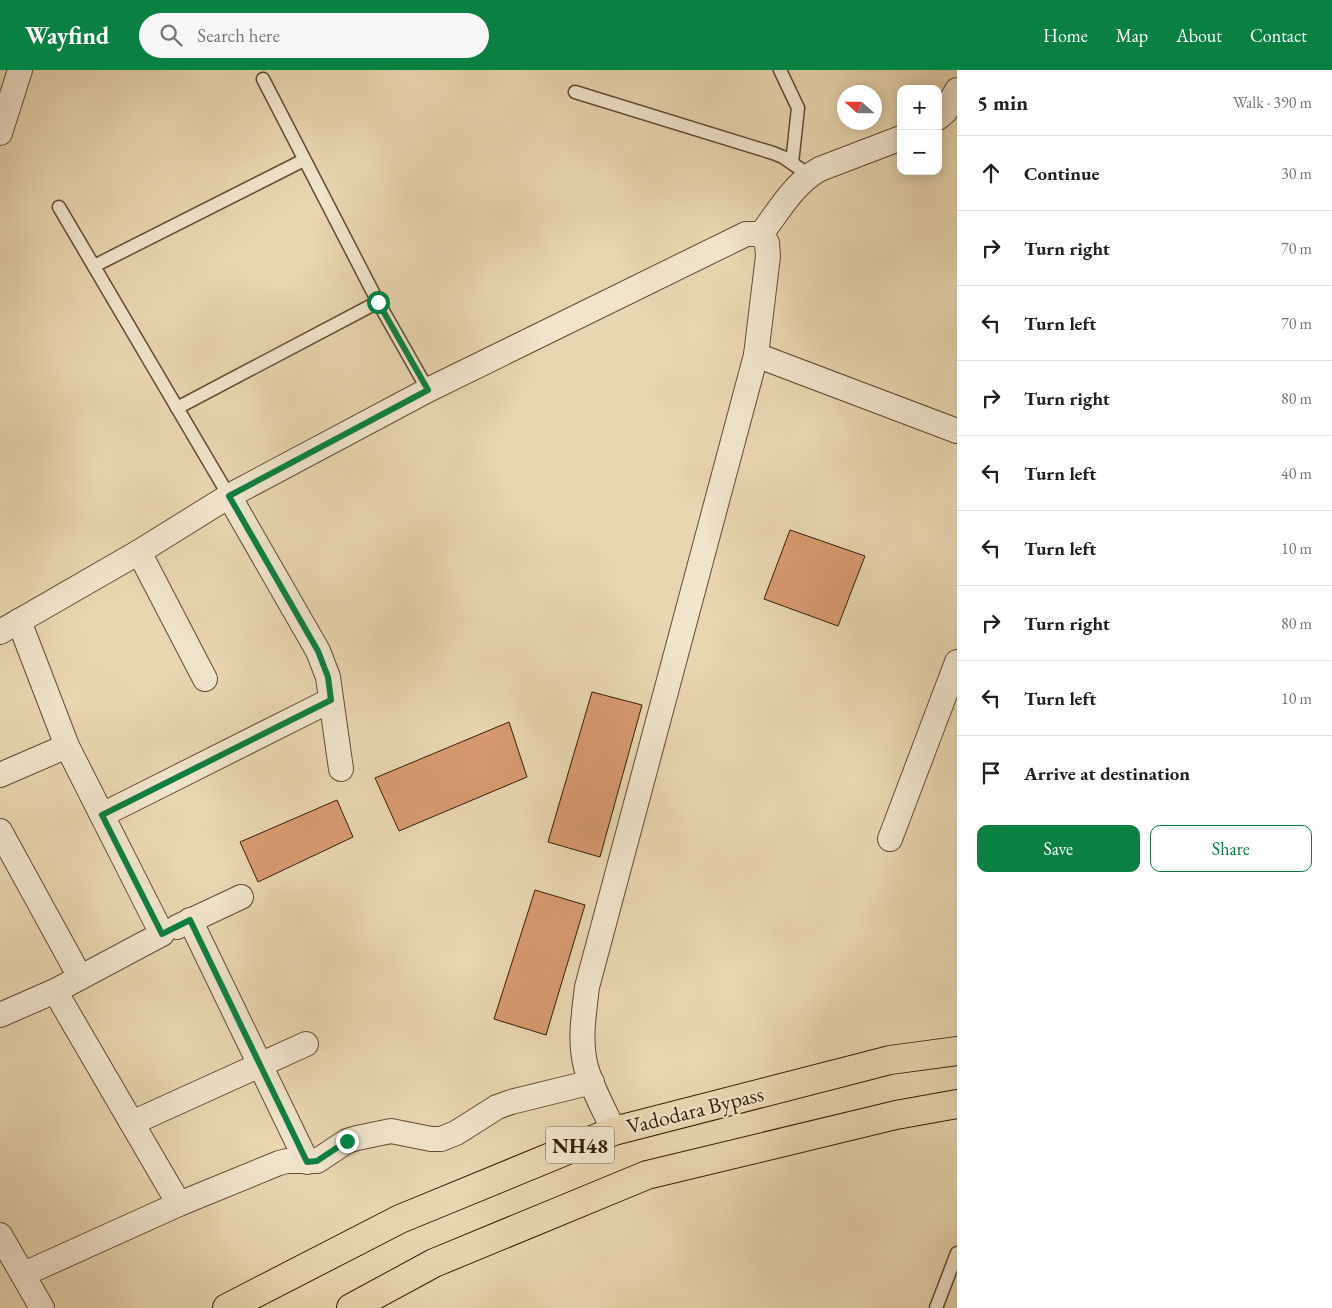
<!DOCTYPE html>
<meta charset="utf-8">
<style>
body{margin:0;font-family:"EB Garamond",serif;background:#f6f6f6;color:#202124}
.controls{position:absolute;right:15px;top:15px;display:grid;overflow:hidden;border-radius:10px;box-shadow:0 2px 12px #0003}
.controls button{width:45px;height:45px;display:grid;place-items:center;padding:0;border:0;border-bottom:1px solid #e0e0e0;background:#fff;color:#202124;font:25px sans-serif}
.compass{position:absolute;left:837px;top:15px;width:45px;height:45px;border-radius:50%;background:#fff;box-shadow:0 2px 12px #0003;rotate:291deg}
.stop{position:absolute;width:15px;height:15px;margin:-11px;border:4px solid #0b8043;border-radius:50%;background:#fff}
.stop.end{background:#0b8043;border-color:#fff;box-shadow:0 1px 5px #0008}
.list{margin:0;padding:0;list-style:none}
h2{display:flex;justify-content:space-between;align-items:center;height:65px;margin:0;padding:0 20px;font-size:21px}
h2 small{font-size:16px;font-weight:400;color:#757577}
.list li{display:grid;grid-template-columns:32px 1fr auto;gap:15px;align-items:center;box-sizing:border-box;height:75px;padding:0 20px;border-top:1px solid #e0e0e0}
.list b{display:block;font-size:19px;white-space:nowrap}
.list em{font-size:16px;font-style:normal;color:#757577}
.actions{display:flex;gap:10px;padding:15px 20px}
.actions a{flex:1;padding:11px 0;border:1px solid #0b8043;border-radius:10px;text-align:center;font-size:18px;color:#0b8043}
.actions .main{background:#0b8043;color:#fff}
.icon{flex:none;width:28px;height:28px;fill:none;stroke:currentColor;stroke-width:2;stroke-linecap:round;stroke-linejoin:round}
.map{position:relative;flex:none;width:957px;height:1238px;overflow:hidden}
header{display:flex;align-items:center;gap:30px;box-sizing:border-box;height:70px;padding:0 25px;background:#0b8043;color:#fff}
header strong{font-size:24px}
nav{display:flex;gap:28px;margin-inline-start:auto;font-size:18px}
.search{width:350px;height:45px;background:#f6f6f6;display:flex;align-items:center;gap:12px;box-sizing:border-box;padding:0 18px;border-radius:28px;color:#757577;font-size:19px}
main{display:flex}
aside{flex:1;background:#fff}
.map>svg:first-child{display:block}
.building{fill:#d79a70;stroke:#341d05}
.lines{fill:none;stroke-linecap:round;stroke-linejoin:round}
.service-casing{stroke:#614b30;stroke-width:15}
.minor-casing{stroke:#614b30;stroke-width:26}
.trunk-casing{stroke:#341d05;stroke-width:30}
.service{stroke:#f0e4cc;stroke-width:12}
.minor{stroke:#f0e4cc;stroke-width:24}
.trunk{stroke:#e8d6b0;stroke-width:28}
.route{stroke:#0b8043;stroke-width:6}
.labels{text-anchor:middle;dominant-baseline:central;stroke-width:4;stroke-linejoin:round;paint-order:stroke}
.shield{fill:#f0e4cc;stroke:#6c5941;stroke-width:1}
.shield-label{font-size:21px;font-weight:bold;fill:#341d05}
.street-label{font-size:22px;fill:#341d05;stroke:#f0e4cc}
</style>
<header>
<strong>Wayfind</strong>
<div class="search"><svg class="icon" aria-label="search" viewBox="0 0 24 24"><circle cx="10" cy="10" r="6"/><path d="M15 15l6 6"/></svg>Search here</div>
<nav><a>Home</a><a>Map</a><a>About</a><a>Contact</a></nav>
</header>
<main>
<div class="map">
<svg width="957" height="1238" viewBox="0 0 957 1238">
<rect width="100%" height="100%" fill="#e8d6b0"/>
<filter id="stains"><feTurbulence type="fractalNoise" baseFrequency=".004" numOctaves="4"/><feColorMatrix values="0 0 0 0 .2 0 0 0 0 .09 0 0 0 0 .02 0 0 0 .5 -.17"/></filter>
<radialGradient id="worn" r=".72"><stop offset=".6" stop-color="#630" stop-opacity="0"/><stop offset="1" stop-color="#630" stop-opacity=".3"/></radialGradient>
<!-- building -->
<g class="building">
<polygon points="790,460 865,486 838,556 764,529"/>
<polygon points="592,622 642,635 600,787 548,772"/>
<polygon points="509,652 527,707 399,761 375,708"/>
<polygon points="337,730 353,767 258,812 240,772"/>
<polygon points="535,820 585,835 546,965 494,949"/>
</g>
<g class="lines">
<!-- service casing -->
<g class="service-casing">
<g id="service">
<polyline points="780,0 798,38 792,93"/>
<polyline points="263,9 378,232 428,320"/>
<polyline points="575,22 773,83 783,87 809,105"/>
<polyline points="59,137 229,426"/>
<polyline points="94,196 304,90"/>
<polyline points="177,338 378,232"/>
<polyline points="936,1238 957,1183"/>
</g>
</g>
<!-- minor casing -->
<g class="minor-casing">
<g id="minor">
<polyline points="938,48 945,42 957,20"/>
<polyline points="0,63 20,0"/>
<path d="M761,164C779,141 794,113 820,99L901,68"/>
<polyline points="756,285 957,361"/>
<polyline points="229,426 318,581 328,607 341,699"/>
<polyline points="139,482 205,609"/>
<path d="M0,562L139,482L229,426L428,320L746,164H761L767,173L768,186L756,285L587,917C584,943 579,971 586,997C592,1019 605,1041 614,1061"/>
<polyline points="0,705 67,676"/>
<polyline points="102,745 331,630"/>
<polyline points="0,761 80,907"/>
<polyline points="890,769 957,592"/>
<polyline points="190,850 307,1092"/>
<polyline points="177,857 241,827"/>
<polyline points="55,921 179,1134"/>
<polyline points="0,945 55,921 162,864 67,676 19,551"/>
<polyline points="132,1053 306,974"/>
<polyline points="0,1165 42,1238"/>
<polyline points="24,1204 179,1134 279,1093 287,1091 317,1091 347,1071 357,1068 391,1061 431,1069 441,1069 456,1063 497,1037 511,1032 592,1012"/>
</g>
</g>
<!-- trunk casing -->
<g class="trunk-casing">
<g id="trunk">
<polyline points="227,1238 400,1149 614,1061 890,990 957,981"/>
<polyline points="351,1238 434,1193 647,1105 896,1045 957,1034"/>
</g>
</g>
<!-- service -->
<use href="#service" class="service"/>
<!-- minor -->
<use href="#minor" class="minor"/>
<!-- trunk -->
<use href="#trunk" class="trunk"/>
</g>
<g class="lines">
<!-- route -->
<polyline class="route" points="347,1071 317,1091 307,1092 190,850 162,864 102,745 331,630 328,607 318,581 229,426 428,320 378,232"/>
</g>
<g class="labels">
<!-- shield labels -->
<rect class="shield" x="546" y="1056.5" width="68" height="37" rx="4"/>
<g class="shield-label">
<text x="580" y="1075">NH48</text>
</g>
<!-- street labels -->
<g class="street-label">
<text transform="translate(695 1040) rotate(-14)">Vadodara Bypass</text>
</g>
</g>
<rect width="100%" height="100%" filter="url(#stains)"/>
<rect width="100%" height="100%" fill="url(#worn)"/>
</svg>
<div class="controls">
<button>+</button>
<button>−</button>
</div>
<svg class="compass" viewBox="-18 -18 36 36"><path d="M0-13l5 13h-10z" fill="#e53935"/><path d="M0 13l5-13h-10z" fill="#757577"/></svg>
<div class="stop" style="left:378px;top:232px"></div>
<div class="stop end" style="left:347px;top:1071px"></div>
</div>
<aside>
<h2>5 min<small>Walk · 390 m</small></h2>
<ul class="list">
<li><svg class="icon" aria-label="ahead" viewBox="0 0 24 24"><path d="M12 20V5M6 11l6-6 6 6"/></svg><div><b>Continue</b></div><em>30 m</em></li>
<li><svg class="icon" aria-label="right" viewBox="0 0 24 24"><path d="M7 20v-9h11M14 6l5 5-5 5"/></svg><div><b>Turn right</b></div><em>70 m</em></li>
<li><svg class="icon" aria-label="left" viewBox="0 0 24 24"><path d="M17 20v-9H6M10 6l-5 5 5 5"/></svg><div><b>Turn left</b></div><em>70 m</em></li>
<li><svg class="icon" aria-label="right" viewBox="0 0 24 24"><path d="M7 20v-9h11M14 6l5 5-5 5"/></svg><div><b>Turn right</b></div><em>80 m</em></li>
<li><svg class="icon" aria-label="left" viewBox="0 0 24 24"><path d="M17 20v-9H6M10 6l-5 5 5 5"/></svg><div><b>Turn left</b></div><em>40 m</em></li>
<li><svg class="icon" aria-label="left" viewBox="0 0 24 24"><path d="M17 20v-9H6M10 6l-5 5 5 5"/></svg><div><b>Turn left</b></div><em>10 m</em></li>
<li><svg class="icon" aria-label="right" viewBox="0 0 24 24"><path d="M7 20v-9h11M14 6l5 5-5 5"/></svg><div><b>Turn right</b></div><em>80 m</em></li>
<li><svg class="icon" aria-label="left" viewBox="0 0 24 24"><path d="M17 20v-9H6M10 6l-5 5 5 5"/></svg><div><b>Turn left</b></div><em>10 m</em></li>
<li><svg class="icon" aria-label="arrive" viewBox="0 0 24 24"><path d="M6 21V4h12l-3 4 3 4H6"/></svg><div><b>Arrive at destination</b></div></li>
</ul>
<div class="actions"><a class="main">Save</a><a>Share</a></div>
</aside>
</main>
